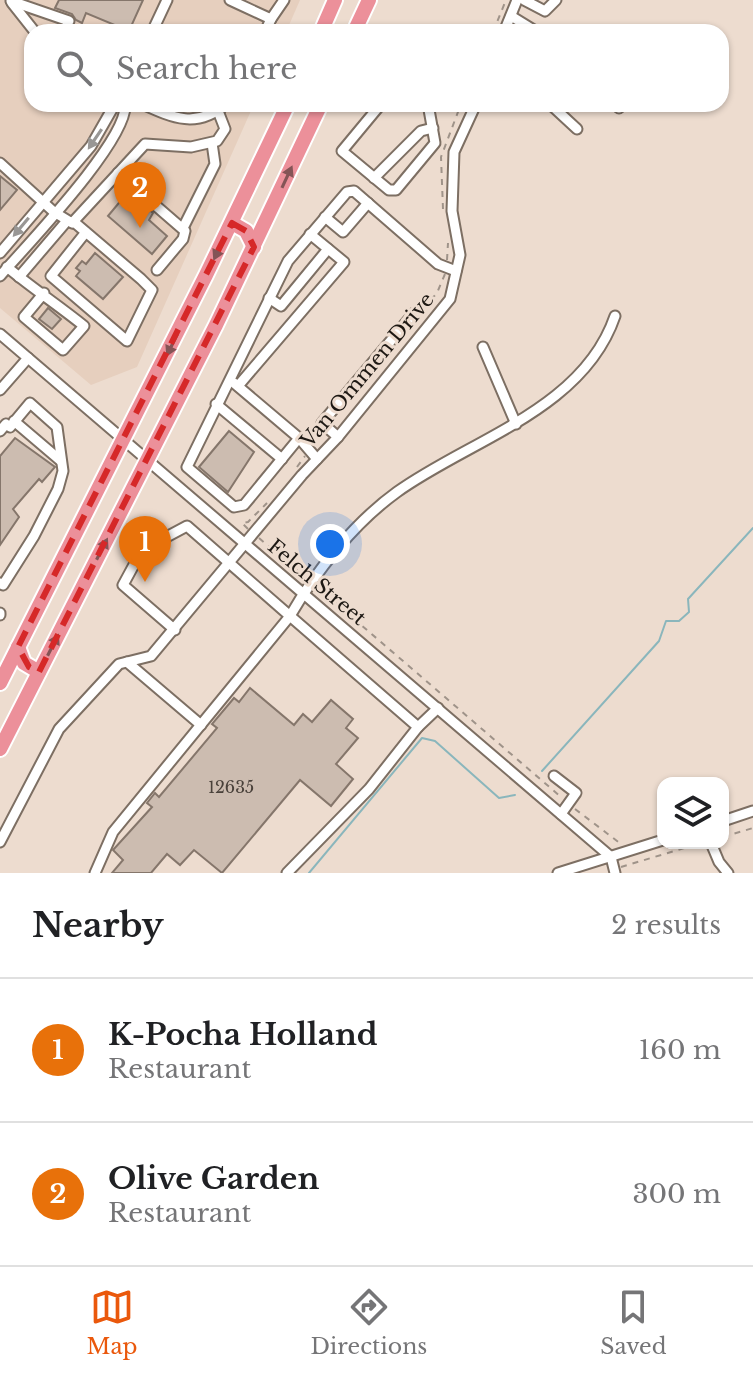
<!DOCTYPE html>
<style>
body{margin:0;font-family:"Libre Baskerville",serif;background:#f6f6f6;color:#202124}
.controls{position:absolute;right:24px;bottom:24px;display:grid;overflow:hidden;border-radius:16px;box-shadow:0 2px 6px #0004}
.controls button{width:72px;height:72px;display:grid;place-items:center;padding:0;border:0;border-bottom:2px solid #e0e0e0;background:#fff;color:#202124;font:40px sans-serif}
.you{position:absolute;left:330px;top:544px;width:28px;height:28px;margin:-20px;border:6px solid #fff;border-radius:50%;background:#1a73e8;box-shadow:0 0 0 12px #1a73e833}
.badge{display:grid;place-items:center;width:52px;height:52px;border-radius:50%;background:#ea580c;color:#fff;font-size:26px;font-weight:700}
.pin{position:absolute;translate:-50% -66px;filter:drop-shadow(0 2px 4px #0008)}
.pin::after{content:'';position:absolute;top:42px;width:28px;height:24px;background:inherit;clip-path:polygon(0 0,100% 0,50% 100%)}
.list{margin:0;padding:0;list-style:none}
h2{display:flex;justify-content:space-between;align-items:center;height:104px;margin:0;padding:0 32px;font-size:34px}
h2 small{font-size:26px;font-weight:400;color:#757577}
.list li{display:grid;grid-template-columns:52px 1fr auto;gap:24px;align-items:center;box-sizing:border-box;height:144px;padding:0 32px;border-top:2px solid #e0e0e0}
.list b{display:block;font-size:30px;white-space:nowrap}
.list p{margin:0;font-size:26px;white-space:nowrap;color:#757577}
.list em{font-size:26px;font-style:normal;color:#757577}
.icon{flex:none;width:44px;height:44px;fill:none;stroke:currentColor;stroke-width:2;stroke-linecap:round;stroke-linejoin:round}
.map{position:relative;flex:none;width:753px;height:873px;overflow:hidden}
.search{position:absolute;background:#fff;box-shadow:0 2px 6px #0004;left:24px;right:24px;top:24px;height:88px;display:flex;align-items:center;gap:20px;box-sizing:border-box;padding:0 28px;border-radius:24px;color:#757577;font-size:30px}
.sheet{height:392px;background:#fff}
nav{display:flex;justify-content:space-around;align-items:center;box-sizing:border-box;height:112px;border-top:2px solid #e0e0e0;background:#fff;font-size:22px;color:#757577}
nav a{display:grid;justify-items:center;gap:4px}
nav .on{color:#ea580c}
.map>svg:first-child{display:block}
.built{fill:#e6cfbe}
.lines{fill:none;stroke-linecap:round;stroke-linejoin:round}
.stream{stroke:#8ab6bc;stroke-width:2}
.building{fill:#ccbcb0;stroke:#85766b;stroke-width:2}
.minor-casing{stroke:#7d6f63;stroke-width:13}
.highway-casing{stroke:#fff;stroke-width:18}
.path{stroke:#9f9389;stroke-width:2;stroke-dasharray:6 6;stroke-linecap:butt}
.minor{stroke:#fff;stroke-width:9}
.highway{stroke:#ec909a;stroke-width:14}
.oneway{fill:#999795}
.oneway2{fill:#845456}
.marked{fill:none;stroke:#d62828;stroke-width:6;stroke-dasharray:16 10;stroke-linejoin:round}
.labels{text-anchor:middle;dominant-baseline:central;stroke-width:6;stroke-linejoin:round;paint-order:stroke}
.number-label{font-size:16px;fill:#49413a}
.street-label{font-size:20px;fill:#1d1813;stroke:#eddccf}
</style>
<div class="map">
<svg width="753" height="873" viewBox="0 0 753 873">
<rect width="100%" height="100%" fill="#eddccf"/>
<!-- built -->
<polygon class="built" points="0,0 300,0 286,32 32,32 32,104 254,104 137,367 91,385 0,308"/>
<g class="lines">
<!-- stream -->
<g class="stream">
<polyline points="542,771 659,641 666,621 679,621 689,612 688,599 753,528"/>
<polyline points="309,873 422,738 435,741 499,798 515,795"/>
</g>
</g>
<!-- building -->
<g class="building">
<polygon points="59,0 143,0 129,31 86,13 82,23 76,20 72,14 55,8"/>
<polygon points="0,176 17,190 0,210"/>
<polygon points="123,198 138,211 145,206 153,213 149,220 167,236 152,254 108,216"/>
<polygon points="95,253 123,277 103,299 76,276 80,271 76,268 82,261 86,264"/>
<polygon points="48,308 61,319 52,329 39,319"/>
<polygon points="229,431 254,452 228,492 199,467"/>
<polygon points="15,438 55,467 42,482 39,479 13,509 19,517 0,545 0,456"/>
<polygon points="250,688 294,725 303,714 312,722 331,700 353,719 346,728 358,738 336,764 353,779 331,806 300,780 222,873 194,850 180,865 167,854 151,873 112,873 123,860 113,850 152,807 147,803 155,793 159,797 217,728 212,724 234,698 239,702"/>
</g>
<g class="lines">
<!-- minor casing -->
<g class="minor-casing">
<g id="minor">
<polyline points="230,0 271,19 265,32"/>
<polyline points="524,0 545,11 556,0"/>
<polyline points="11,1 69,21 64,32"/>
<polyline points="12,3 35,32"/>
<polyline points="511,16 537,32"/>
<polyline points="271,19 284,0"/>
<polyline points="152,32 167,0"/>
<polyline points="504,32 517,0"/>
<path d="M142,104C173,118 197,129 226,104"/>
<polyline points="381,104 342,151 389,190 396,190 435,143 428,104"/>
<polyline points="550,104 577,129"/>
<polyline points="615,104 619,108"/>
<polyline points="0,163 54,212 72,223 145,144 191,147 217,141 225,129 218,111"/>
<polyline points="118,173 185,231 183,239 157,270"/>
<polyline points="374,178 421,131 433,128"/>
<polyline points="325,217 343,232 368,203"/>
<polyline points="74,222 141,279 152,290 127,341 51,276 86,232"/>
<polyline points="183,228 215,164 212,143"/>
<polyline points="0,253 91,146 115,104"/>
<path d="M7,267C32,288 58,305 84,326L63,350L24,317L44,293"/>
<path d="M0,276C26,246 129,139 125,104"/>
<polyline points="19,277 66,222"/>
<polyline points="269,298 281,306 328,249"/>
<polyline points="0,334 611,857"/>
<polyline points="483,347 516,424"/>
<polyline points="234,383 299,438 317,459"/>
<polyline points="238,386 344,262 310,234"/>
<polyline points="0,390 28,358"/>
<polyline points="216,404 282,459"/>
<polyline points="14,421 61,461"/>
<polyline points="0,431 6,424 10,427 30,403 57,427 63,471 58,489 34,536 3,585 0,583"/>
<polyline points="338,437 322,423 414,313"/>
<polyline points="299,438 244,505 234,507 187,467 288,261 347,192 354,191 438,264 456,271"/>
<polyline points="0,613 0,615"/>
<path d="M175,630L123,585L142,550L187,526L290,616C316,571 354,523 397,492C469,440 583,410 615,316"/>
<polyline points="127,662 201,725"/>
<polyline points="554,776 576,793 561,814"/>
<polyline points="723,821 753,811"/>
<polyline points="0,842 59,729 119,664 151,656 302,475 338,437 450,299 460,255 452,211 454,152 476,104"/>
<polyline points="711,843 719,862 728,873"/>
<polyline points="611,857 615,873"/>
<polyline points="95,873 113,832 290,616 418,727 438,708"/>
<polyline points="287,873 369,789 418,727"/>
<polyline points="558,873 663,840"/>
</g>
</g>
<!-- highway casing -->
<g class="highway-casing">
<g id="highway">
<polyline points="321,32 335,0"/>
<polyline points="354,32 369,0"/>
<polyline points="232,223 246,231 254,247"/>
<polyline points="18,647 24,663 39,672"/>
<polyline points="0,683 206,275 288,104"/>
<polyline points="0,749 216,325 321,104"/>
</g>
</g>
<!-- path -->
<g class="path">
<polyline points="493,32 506,0"/>
<polyline points="443,209 441,157 461,104"/>
<polyline points="447,260 448,243"/>
<polyline points="423,309 437,293 445,274"/>
<polyline points="297,467 305,456"/>
<polyline points="248,529 242,523 248,522 267,503"/>
<polyline points="259,538 306,578"/>
<polyline points="317,587 561,797"/>
<polyline points="575,809 621,844"/>
<polyline points="723,837 753,828"/>
<polyline points="621,867 701,843"/>
</g>
<!-- minor -->
<use href="#minor" class="minor"/>
<!-- highway -->
<use href="#highway" class="highway"/>
</g>
<!-- one-way arrows -->
<defs><path id="oneway-solid" d="M-6-.8H1V-3.2L6.5 0L1 3.2V.8H-6Z" transform="scale(2)"/></defs>
<g class="oneway">
<use href="#oneway-solid" transform="translate(95 139) rotate(124)"/>
<use href="#oneway-solid" transform="translate(21 227) rotate(130)"/>
</g>
<g class="oneway2">
<use href="#oneway-solid" transform="translate(287 177) rotate(-65)"/>
<use href="#oneway-solid" transform="translate(219 249) rotate(116)"/>
<use href="#oneway-solid" transform="translate(172 345) rotate(116)"/>
<use href="#oneway-solid" transform="translate(102 549) rotate(-63)"/>
<use href="#oneway-solid" transform="translate(53 645) rotate(-63)"/>
</g>
<!-- marked area -->
<path class="marked" d="M232,223L246,231L254,247L39,672L29,667L18,647Z"/>
<g class="labels">
<!-- number labels -->
<g class="number-label">
<text x="231" y="787">12635</text>
</g>
<!-- street labels -->
<g class="street-label">
<text transform="translate(367 370) rotate(-50)">Van Ommen Drive</text>
<text transform="translate(317 582) rotate(40)">Felch Street</text>
</g>
</g>
</svg>
<div class="controls">
<button><svg class="icon" aria-label="layers" viewBox="0 0 24 24"><path d="M12 4l9 5-9 5-9-5zM3 14l9 5 9-5"/></svg></button>
</div>
<div class="you"></div>
<div class="pin badge" style="left:145px;top:582px;background:#e8710a">1</div>
<div class="pin badge" style="left:140px;top:228px;background:#e8710a">2</div>
<div class="search"><svg class="icon" aria-label="search" viewBox="0 0 24 24"><circle cx="10" cy="10" r="6"/><path d="M15 15l6 6"/></svg>Search here</div>
</div>
<section class="sheet">
<h2>Nearby<small>2 results</small></h2>
<ul class="list">
<li><span class="badge" style="background:#e8710a">1</span><div><b>K-Pocha Holland</b><p>Restaurant</p></div><em>160 m</em></li>
<li><span class="badge" style="background:#e8710a">2</span><div><b>Olive Garden</b><p>Restaurant</p></div><em>300 m</em></li>
</ul>
</section>
<nav>
<a class="on"><svg class="icon" aria-label="map" viewBox="0 0 24 24"><path d="M3 6l6-2 6 2 6-2v14l-6 2-6-2-6 2zM9 4v14M15 6v14"/></svg>Map</a>
<a><svg class="icon" aria-label="directions" viewBox="0 0 24 24"><path d="M12 3l9 9-9 9-9-9zM9 14v-3h6M13 9l2 2-2 2"/></svg>Directions</a>
<a><svg class="icon" aria-label="saved" viewBox="0 0 24 24"><path d="M7 4h10v16l-5-4-5 4z"/></svg>Saved</a>
</nav>
